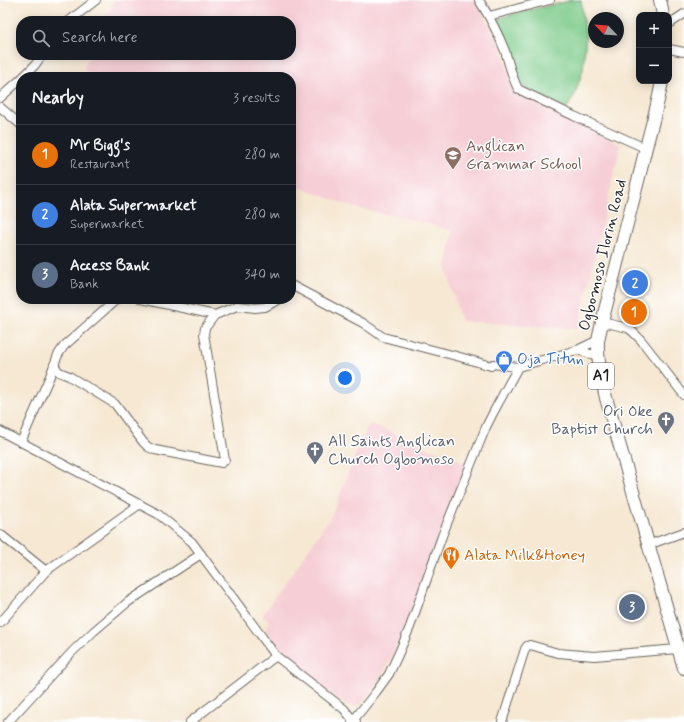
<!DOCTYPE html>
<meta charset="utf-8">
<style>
body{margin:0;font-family:Mynerve,sans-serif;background:#20242c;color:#f1f3f6}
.controls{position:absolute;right:12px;top:12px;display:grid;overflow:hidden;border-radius:8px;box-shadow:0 2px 10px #0003}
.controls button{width:36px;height:36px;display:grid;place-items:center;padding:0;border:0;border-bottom:1px solid #363941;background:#171b24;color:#f1f3f6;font:20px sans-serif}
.compass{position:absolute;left:588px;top:12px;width:36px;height:36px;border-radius:50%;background:#171b24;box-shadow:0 2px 10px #0003;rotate:295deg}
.you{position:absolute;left:345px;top:378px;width:14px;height:14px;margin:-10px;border:3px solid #fff;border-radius:50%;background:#1a73e8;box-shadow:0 0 0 6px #1a73e833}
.badge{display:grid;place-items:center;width:26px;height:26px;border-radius:50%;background:#d690ce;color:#fff;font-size:13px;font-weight:700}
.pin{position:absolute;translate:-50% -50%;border:2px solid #fff;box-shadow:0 1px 4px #0006}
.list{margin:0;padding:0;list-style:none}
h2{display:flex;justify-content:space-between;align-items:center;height:52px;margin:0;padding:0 16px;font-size:17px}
h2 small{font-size:13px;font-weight:400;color:#9ea1a6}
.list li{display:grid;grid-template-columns:26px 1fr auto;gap:12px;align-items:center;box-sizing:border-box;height:60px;padding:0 16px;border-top:1px solid #363941}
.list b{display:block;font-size:15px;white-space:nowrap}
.list p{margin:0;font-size:13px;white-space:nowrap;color:#9ea1a6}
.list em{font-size:13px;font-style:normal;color:#9ea1a6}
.icon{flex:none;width:22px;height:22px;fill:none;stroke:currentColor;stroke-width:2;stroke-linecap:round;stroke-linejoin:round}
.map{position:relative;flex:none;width:684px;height:722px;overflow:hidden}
.search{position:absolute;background:#171b24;box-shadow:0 2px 10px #0003;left:16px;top:16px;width:280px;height:44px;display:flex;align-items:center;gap:10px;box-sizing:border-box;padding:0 14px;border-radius:16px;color:#9ea1a6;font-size:15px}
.panel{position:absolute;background:#171b24;box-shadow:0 2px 10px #0003;left:16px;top:72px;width:280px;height:232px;border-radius:16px}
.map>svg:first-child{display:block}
.built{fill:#f6cfd6}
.green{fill:#7ecb8a;stroke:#4d7453}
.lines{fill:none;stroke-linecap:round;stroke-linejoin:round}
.minor-casing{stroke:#68635c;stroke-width:10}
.highway-casing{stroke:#68635c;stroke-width:14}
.minor{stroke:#fff;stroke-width:8}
.highway{stroke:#fff;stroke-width:12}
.labels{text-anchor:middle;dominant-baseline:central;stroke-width:3;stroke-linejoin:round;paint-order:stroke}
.shield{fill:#fff;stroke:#606060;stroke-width:1}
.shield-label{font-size:15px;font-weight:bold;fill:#1c1c1c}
.education-label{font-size:16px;fill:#785e54;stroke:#fff;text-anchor:start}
.street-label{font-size:16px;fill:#1c1c1c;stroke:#fff}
.shop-label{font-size:16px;fill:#366cbe;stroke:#fff;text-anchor:start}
.worship-label{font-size:16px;fill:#5b616d;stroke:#fff;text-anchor:end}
.food-label{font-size:16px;fill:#c56008;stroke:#fff;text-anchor:start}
</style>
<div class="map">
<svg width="684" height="722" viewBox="0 0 684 722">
<rect width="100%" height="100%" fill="#fff"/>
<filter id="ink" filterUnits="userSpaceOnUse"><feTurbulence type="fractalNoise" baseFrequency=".025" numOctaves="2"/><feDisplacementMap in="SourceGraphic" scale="8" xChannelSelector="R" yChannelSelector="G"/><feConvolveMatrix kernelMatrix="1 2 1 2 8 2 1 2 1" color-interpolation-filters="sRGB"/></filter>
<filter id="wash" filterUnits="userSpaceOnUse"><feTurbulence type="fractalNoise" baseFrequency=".012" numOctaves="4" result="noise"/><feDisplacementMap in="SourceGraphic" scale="16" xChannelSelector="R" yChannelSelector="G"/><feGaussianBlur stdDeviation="0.9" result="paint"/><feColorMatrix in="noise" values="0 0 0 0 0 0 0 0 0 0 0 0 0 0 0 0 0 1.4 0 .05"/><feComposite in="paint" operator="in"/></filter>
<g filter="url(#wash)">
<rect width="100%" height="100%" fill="#f6e8d3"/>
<!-- built -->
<g class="built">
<polygon points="114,0 475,0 495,35 505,57 511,81 560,113 620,145 618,156 578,329 461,321 446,267 453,231 413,220 356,208 291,184 291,77 99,77 83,70 90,55 291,55 291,21 105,21"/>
<polygon points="371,424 468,464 437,540 407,622 391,659 374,688 360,706 347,706 307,676 282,651 265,630 269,621 262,616 331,517 366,429"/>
</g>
<!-- green -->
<path class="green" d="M571,0H581L586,37L583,70L575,94L567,108L526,89L518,80L504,36L496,20C520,10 546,8 571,0Z"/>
</g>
<g filter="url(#ink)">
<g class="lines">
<!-- minor casing -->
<g class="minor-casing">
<g id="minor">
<path d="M479,0C489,16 498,33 505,51C509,64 512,77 518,89L574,116L645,148"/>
<polyline points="489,16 550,0"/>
<polyline points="69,21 96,0"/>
<polyline points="669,24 684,14"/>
<polyline points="669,49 684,52"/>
<polyline points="23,77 35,65 42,55"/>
<polyline points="0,98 21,79"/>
<polyline points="0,107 21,125"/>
<polyline points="291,285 363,323 383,337 460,357 491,366 493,364 518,367 577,350 598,340"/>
<polyline points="141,299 215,315"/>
<polyline points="602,322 628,328 633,332 641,340 684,395"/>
<polyline points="577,350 598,356"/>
<polyline points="54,365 59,372 69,376 115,404 143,442 148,447 155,450 222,463 225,460 204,334 205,328 215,315 237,306 255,308 265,307 280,299"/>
<polyline points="0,431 158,514 192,542 276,656 344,709 353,720 356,722"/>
<polyline points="21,442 50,376 54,365 58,355 64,346 117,299"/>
<polyline points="0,534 46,571"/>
<polyline points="648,545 684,532"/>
<polyline points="0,623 46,571 140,504"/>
<polyline points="8,722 72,652 94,631 128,602 201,554"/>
<polyline points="190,722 276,656"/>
<polyline points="352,722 376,692 389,674 398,655 410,627 442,536 486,427 493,413 518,367"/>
<polyline points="502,722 525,649 527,646 530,645 558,653 594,656 678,649"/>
</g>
</g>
<!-- highway casing -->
<g class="highway-casing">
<g id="highway">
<polyline points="660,0 663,15"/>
<path d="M662,81C657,111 647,139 641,169L602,322C601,328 599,335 598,341C597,361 602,379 606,398L684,668"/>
</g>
</g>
<!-- minor -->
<use href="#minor" class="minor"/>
<!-- highway -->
<use href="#highway" class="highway"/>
</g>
</g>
<!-- icons -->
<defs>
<g id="university-pin" transform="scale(0.9)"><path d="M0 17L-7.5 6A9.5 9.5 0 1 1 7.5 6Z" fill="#8d6e63" stroke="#fff"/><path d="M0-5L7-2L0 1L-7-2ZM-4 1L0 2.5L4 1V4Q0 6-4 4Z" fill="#fff"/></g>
<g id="shop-pin" transform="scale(0.9)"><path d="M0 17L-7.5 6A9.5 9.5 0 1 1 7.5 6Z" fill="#3f7fe0" stroke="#fff"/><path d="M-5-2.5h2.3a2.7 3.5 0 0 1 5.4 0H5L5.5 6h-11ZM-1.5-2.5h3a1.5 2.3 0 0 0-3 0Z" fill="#fff"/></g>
<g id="church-pin" transform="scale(0.9)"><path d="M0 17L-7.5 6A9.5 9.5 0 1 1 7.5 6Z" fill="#6b7280" stroke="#fff"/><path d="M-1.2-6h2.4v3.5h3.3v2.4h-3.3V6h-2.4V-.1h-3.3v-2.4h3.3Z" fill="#fff"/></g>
<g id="restaurant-pin" transform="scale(0.9)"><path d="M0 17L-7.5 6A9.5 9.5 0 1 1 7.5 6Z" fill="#e8710a" stroke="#fff"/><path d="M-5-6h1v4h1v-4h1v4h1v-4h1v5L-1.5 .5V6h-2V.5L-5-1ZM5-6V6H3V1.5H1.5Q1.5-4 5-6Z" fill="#fff"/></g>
</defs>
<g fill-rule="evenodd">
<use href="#university-pin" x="453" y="155"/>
<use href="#shop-pin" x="504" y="359"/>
<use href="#church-pin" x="666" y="420"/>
<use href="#church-pin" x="315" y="450"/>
<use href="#restaurant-pin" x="451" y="555"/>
</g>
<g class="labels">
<!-- shield labels -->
<rect class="shield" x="588" y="363" width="26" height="26" rx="3"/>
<g class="shield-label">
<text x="601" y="376">A1</text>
</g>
<!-- education labels -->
<g class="education-label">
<text x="466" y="146">Anglican<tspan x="466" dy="18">Grammar School</tspan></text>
</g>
<!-- street labels -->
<g class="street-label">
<text transform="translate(603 255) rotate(-76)">Ogbomoso Ilorin Road</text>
</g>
<!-- shop labels -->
<g class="shop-label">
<text x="517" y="359">Oja Titun</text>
</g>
<!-- worship labels -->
<g class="worship-label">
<text x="653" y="411">Ori Oke<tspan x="653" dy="18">Baptist Church</tspan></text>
<text x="328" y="441" text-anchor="start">All Saints Anglican<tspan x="328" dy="18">Church Ogbomoso</tspan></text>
</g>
<!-- food labels -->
<g class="food-label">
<text x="464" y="555">Alata Milk&amp;Honey</text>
</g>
</g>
</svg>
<div class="controls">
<button>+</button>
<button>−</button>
</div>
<svg class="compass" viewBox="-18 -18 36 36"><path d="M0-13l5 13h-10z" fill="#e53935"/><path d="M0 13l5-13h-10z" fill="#9ea1a6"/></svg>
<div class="you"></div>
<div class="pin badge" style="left:634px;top:312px;background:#e8710a">1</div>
<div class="pin badge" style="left:635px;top:283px;background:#3f7fe0">2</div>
<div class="pin badge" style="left:632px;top:607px;background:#5c6f8a">3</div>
<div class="search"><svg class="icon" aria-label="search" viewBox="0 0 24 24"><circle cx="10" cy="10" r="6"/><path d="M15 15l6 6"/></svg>Search here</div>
<section class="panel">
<h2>Nearby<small>3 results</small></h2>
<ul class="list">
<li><span class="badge" style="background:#e8710a">1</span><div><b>Mr Bigg's</b><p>Restaurant</p></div><em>280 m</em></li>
<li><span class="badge" style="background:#3f7fe0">2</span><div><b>Alata Supermarket</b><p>Supermarket</p></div><em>280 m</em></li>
<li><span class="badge" style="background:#5c6f8a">3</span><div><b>Access Bank</b><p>Bank</p></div><em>340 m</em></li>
</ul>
</section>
</div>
